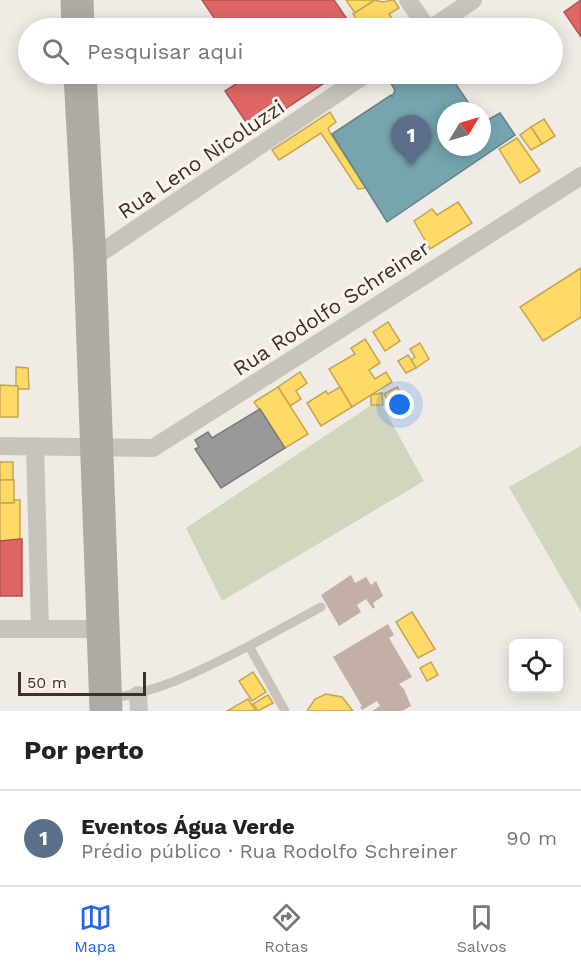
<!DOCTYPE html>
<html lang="pt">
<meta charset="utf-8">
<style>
body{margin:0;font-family:"Work Sans",sans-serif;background:#f6f6f6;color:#222}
.controls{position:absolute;right:18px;bottom:18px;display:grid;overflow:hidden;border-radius:9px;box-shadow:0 3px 15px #0003}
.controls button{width:54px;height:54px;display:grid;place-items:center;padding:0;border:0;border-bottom:2px solid #e0e0e0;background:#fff;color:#222;font:30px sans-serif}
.compass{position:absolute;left:437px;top:102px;width:54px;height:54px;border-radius:50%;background:#fff;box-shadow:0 3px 15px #0003;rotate:52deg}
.scale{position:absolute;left:18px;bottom:15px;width:128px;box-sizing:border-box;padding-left:6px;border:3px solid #3b302b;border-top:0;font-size:16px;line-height:21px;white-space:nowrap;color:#3b302b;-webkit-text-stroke:4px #fbf5ee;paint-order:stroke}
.you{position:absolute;left:400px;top:405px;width:21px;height:21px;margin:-15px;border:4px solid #fff;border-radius:50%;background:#1a73e8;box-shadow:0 0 0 9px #1a73e833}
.badge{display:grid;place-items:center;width:39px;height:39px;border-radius:50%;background:#2563eb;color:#fff;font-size:20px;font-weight:700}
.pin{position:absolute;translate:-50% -50px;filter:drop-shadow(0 2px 3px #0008)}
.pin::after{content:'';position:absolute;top:32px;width:21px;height:18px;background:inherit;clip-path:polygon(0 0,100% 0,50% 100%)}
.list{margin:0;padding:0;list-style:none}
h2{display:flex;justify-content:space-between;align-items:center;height:78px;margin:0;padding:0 24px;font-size:26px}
h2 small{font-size:20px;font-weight:400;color:#767676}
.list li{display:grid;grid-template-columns:39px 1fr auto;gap:18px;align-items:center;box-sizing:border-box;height:96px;padding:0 24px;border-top:2px solid #e0e0e0}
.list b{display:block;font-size:22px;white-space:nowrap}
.list p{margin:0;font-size:20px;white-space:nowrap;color:#767676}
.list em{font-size:20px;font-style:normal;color:#767676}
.icon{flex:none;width:33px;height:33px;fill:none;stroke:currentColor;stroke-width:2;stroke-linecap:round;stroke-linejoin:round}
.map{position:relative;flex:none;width:581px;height:711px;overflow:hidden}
.search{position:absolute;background:#fff;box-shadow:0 3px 15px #0003;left:18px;right:18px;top:18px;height:66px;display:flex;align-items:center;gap:15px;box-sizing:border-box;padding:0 21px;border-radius:33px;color:#767676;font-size:22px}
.sheet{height:174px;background:#fff}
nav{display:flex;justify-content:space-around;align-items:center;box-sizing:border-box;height:84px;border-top:2px solid #e0e0e0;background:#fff;font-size:16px;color:#767676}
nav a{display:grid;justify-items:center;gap:3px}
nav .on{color:#2563eb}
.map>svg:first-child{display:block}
.green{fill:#d1d6bf}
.homes{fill:#ffd966;stroke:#c4a654;stroke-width:1.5}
.shops{fill:#e06666;stroke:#ae5654;stroke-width:1.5}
.public{fill:#76a5af;stroke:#648287;stroke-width:1.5}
.industry{fill:#999;stroke:#7d7a78;stroke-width:1.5}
.building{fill:#c3afa7}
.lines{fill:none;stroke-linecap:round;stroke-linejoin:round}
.lane{stroke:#c9c3be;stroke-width:9}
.street{stroke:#c9c3be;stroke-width:18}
.highway{stroke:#afaaa4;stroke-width:33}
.labels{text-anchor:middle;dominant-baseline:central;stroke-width:6;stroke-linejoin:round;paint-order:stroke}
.street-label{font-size:21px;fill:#3b302b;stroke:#fbf5ee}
</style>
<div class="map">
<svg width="581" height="711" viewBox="0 0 581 711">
<rect width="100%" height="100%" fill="#f0ebe5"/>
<!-- green -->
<g class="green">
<polygon points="379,400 424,481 222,601 186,528"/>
<polygon points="581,446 581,612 509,487"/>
</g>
<!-- homes -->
<g class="homes">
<polygon points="346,0 375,0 355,13"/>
<polygon points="375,0 382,2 394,0 399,8 389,14 399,28 363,28 353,14"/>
<polygon points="330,112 336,122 328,128 330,133 366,188 358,189 321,133 279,160 272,150"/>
<polygon points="544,119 555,136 542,144 531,127"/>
<polygon points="531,127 542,144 531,150 520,135"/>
<polygon points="517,138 540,171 520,183 499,149"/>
<polygon points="458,202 472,223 430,249 414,221 432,209 437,215"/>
<polygon points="581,268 581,317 543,341 520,307"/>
<polygon points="388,322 400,341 385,351 373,332"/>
<polygon points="365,339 380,363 369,370 375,379 386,372 392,382 352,407 329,369 355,354 351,348"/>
<polygon points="420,343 429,359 416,368 411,360 415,357 410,349"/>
<polygon points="408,355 416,368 406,373 398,361"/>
<polygon points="16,367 28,368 29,389 18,389 16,386"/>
<polygon points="300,372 307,383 296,391 301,399 290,406 278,387"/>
<polygon points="0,385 18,386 18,417 0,417"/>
<polygon points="278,387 308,434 285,448 254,402"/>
<polygon points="340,387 352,407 321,426 307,403 326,391 328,394"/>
<polygon points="397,387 412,411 399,419 384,394"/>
<polygon points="382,393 383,405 371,405 371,395"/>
<rect x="0" y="462" width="13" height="18"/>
<rect x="0" y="480" width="14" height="23"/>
<polygon points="14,500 20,500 20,541 0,541 0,503 14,503"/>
<polygon points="412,612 435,649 418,658 396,622"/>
<polygon points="431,662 438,675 427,681 420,668"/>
<polygon points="253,672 266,692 252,701 239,681"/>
<polygon points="326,694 342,697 353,711 307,711 315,699"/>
<polygon points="268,695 273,703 258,711 253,704"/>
<polygon points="248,699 256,711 227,711"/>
</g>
<!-- shops -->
<g class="shops">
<polygon points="202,0 334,0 353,28 221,28"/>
<polygon points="581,0 581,37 564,12"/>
<polygon points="251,74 338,74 252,131 225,91"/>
<polygon points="20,539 22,539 22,596 0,596 0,541"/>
</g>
<!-- public -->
<polygon class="public" points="404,74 449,74 474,111 446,111 446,147 482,147 482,123 500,113 515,135 387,222 332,134 391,95 392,97 395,90 390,82"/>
<!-- industry -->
<polygon class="industry" points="260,409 285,448 221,488 195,449 199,447 195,440 208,432 212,438"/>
<!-- building -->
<g class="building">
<polygon points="351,575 355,583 366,577 371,585 376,581 383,596 373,603 375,607 373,609 366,599 357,605 361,612 339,626 321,595"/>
<polygon points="388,624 394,635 389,638 412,677 399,684 404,689 411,706 402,711 372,711 380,706 377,701 362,710 360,707 362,706 333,657"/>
</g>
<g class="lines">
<!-- lane -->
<g class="lane">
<polyline points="249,646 321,607"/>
<path d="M111,698C162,692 204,668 249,646L285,711"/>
</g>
<!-- street -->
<g class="street">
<polyline points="408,0 427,28"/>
<polyline points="432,28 473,0"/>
<polyline points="90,260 366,74"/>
<polyline points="0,446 153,448 581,176"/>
<polyline points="35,447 40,629"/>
<polyline points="0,629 103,629"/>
<polyline points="138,695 139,711"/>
</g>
<!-- highway -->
<g class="highway">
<polyline points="77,0 78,28"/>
<polyline points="80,74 90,260 106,711"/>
</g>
</g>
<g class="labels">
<!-- street labels -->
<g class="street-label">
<text transform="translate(201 159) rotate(-34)">Rua Leno Nicoluzzi</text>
<text transform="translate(331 308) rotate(-33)">Rua Rodolfo Schreiner</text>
</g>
</g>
</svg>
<div class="controls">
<button><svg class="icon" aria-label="locate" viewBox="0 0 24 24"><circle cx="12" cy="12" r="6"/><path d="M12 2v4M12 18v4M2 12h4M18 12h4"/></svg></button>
</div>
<svg class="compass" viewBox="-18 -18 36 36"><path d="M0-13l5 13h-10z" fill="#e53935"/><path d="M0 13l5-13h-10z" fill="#767676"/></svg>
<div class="scale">50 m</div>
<div class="you"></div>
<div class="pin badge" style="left:411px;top:165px;background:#5c6f8a">1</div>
<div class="search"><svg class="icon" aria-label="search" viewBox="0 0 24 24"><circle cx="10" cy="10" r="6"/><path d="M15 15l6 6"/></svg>Pesquisar aqui</div>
</div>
<section class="sheet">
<h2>Por perto<small></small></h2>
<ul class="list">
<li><span class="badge" style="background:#5c6f8a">1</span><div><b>Eventos Água Verde</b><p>Prédio público · Rua Rodolfo Schreiner</p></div><em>90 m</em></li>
</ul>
</section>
<nav>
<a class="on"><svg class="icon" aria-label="map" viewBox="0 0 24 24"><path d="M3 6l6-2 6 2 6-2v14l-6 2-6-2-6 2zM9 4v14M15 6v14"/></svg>Mapa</a>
<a><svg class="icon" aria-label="directions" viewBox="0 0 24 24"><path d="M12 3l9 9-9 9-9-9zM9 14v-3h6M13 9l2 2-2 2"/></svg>Rotas</a>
<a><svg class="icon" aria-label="saved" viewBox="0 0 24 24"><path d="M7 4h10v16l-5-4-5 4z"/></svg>Salvos</a>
</nav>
